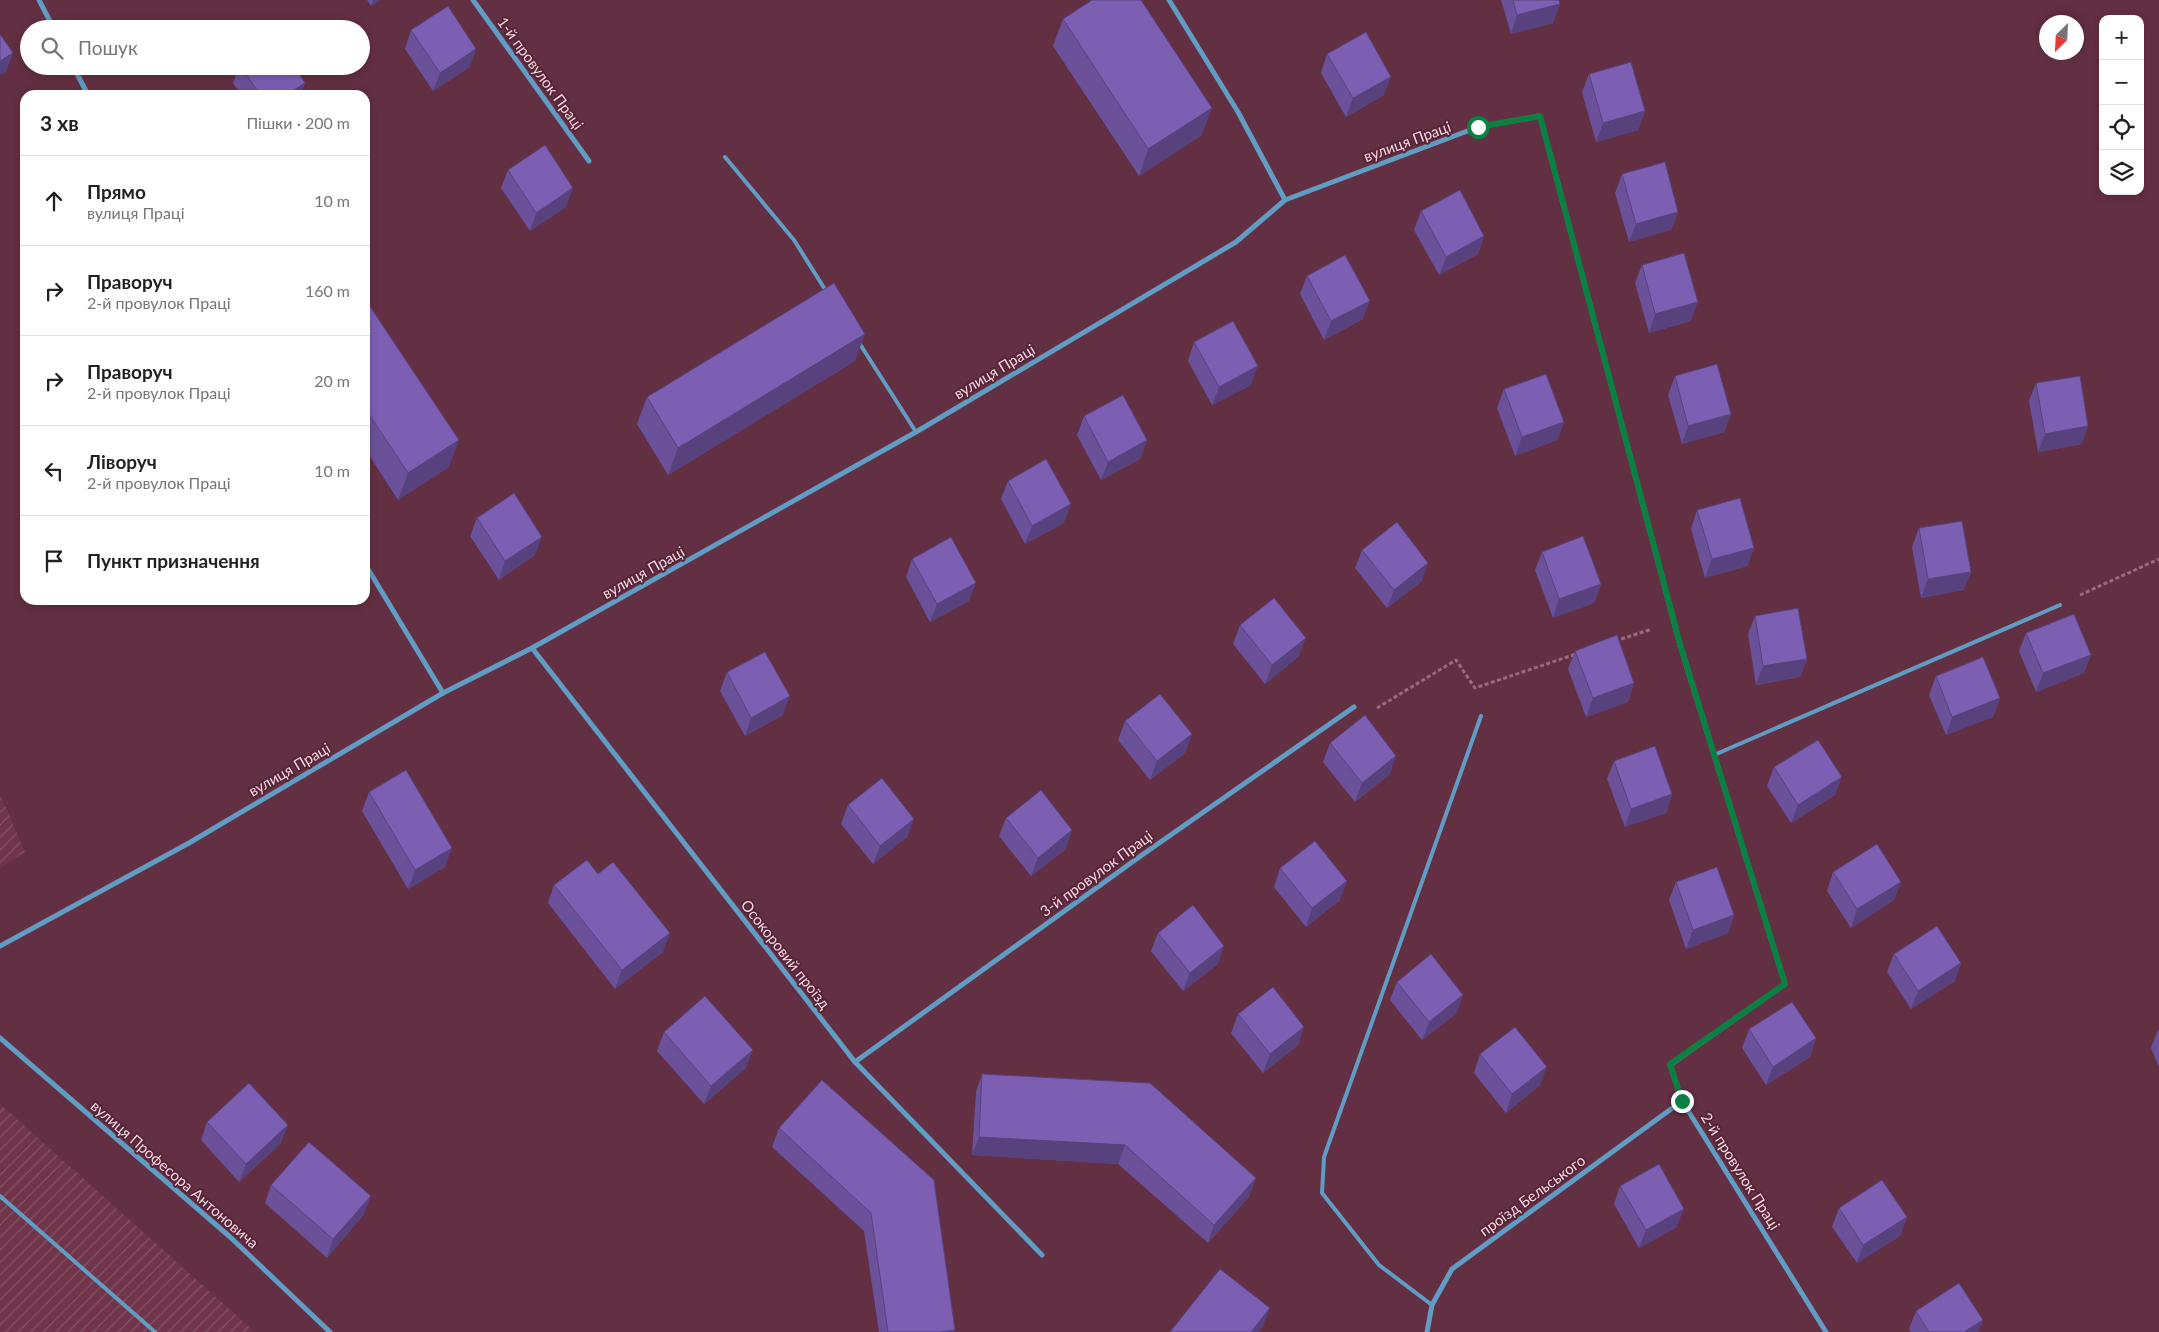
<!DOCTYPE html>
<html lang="uk">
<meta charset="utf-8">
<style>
body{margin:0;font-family:Lato,sans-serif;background:#f2f2f2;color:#202124}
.controls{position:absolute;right:15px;top:15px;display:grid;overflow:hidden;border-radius:10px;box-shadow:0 2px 8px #0003}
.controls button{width:45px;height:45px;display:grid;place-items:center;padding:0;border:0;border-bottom:1px solid #e0e0e0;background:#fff;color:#202124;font:25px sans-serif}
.compass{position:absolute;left:2039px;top:15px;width:45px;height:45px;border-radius:50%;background:#fff;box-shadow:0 2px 8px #0003;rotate:204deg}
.stop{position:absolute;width:15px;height:15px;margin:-11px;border:4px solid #0b8043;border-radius:50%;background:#fff}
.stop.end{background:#0b8043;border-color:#fff;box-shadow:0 1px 5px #0008}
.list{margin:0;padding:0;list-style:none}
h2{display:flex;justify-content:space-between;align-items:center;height:65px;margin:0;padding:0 20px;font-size:21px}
h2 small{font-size:16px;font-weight:400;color:#757577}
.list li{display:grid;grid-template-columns:32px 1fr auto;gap:15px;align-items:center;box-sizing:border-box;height:90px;padding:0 20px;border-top:1px solid #e0e0e0}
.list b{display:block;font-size:19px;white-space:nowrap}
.list p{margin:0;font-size:16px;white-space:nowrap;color:#757577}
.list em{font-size:16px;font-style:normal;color:#757577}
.icon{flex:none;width:28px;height:28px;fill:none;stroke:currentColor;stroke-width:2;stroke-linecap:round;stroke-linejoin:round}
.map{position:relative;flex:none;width:2159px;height:1332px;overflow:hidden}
.search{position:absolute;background:#fff;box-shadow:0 2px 8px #0003;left:20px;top:20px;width:350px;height:55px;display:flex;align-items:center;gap:12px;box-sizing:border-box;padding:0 18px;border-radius:28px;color:#757577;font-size:19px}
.panel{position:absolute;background:#fff;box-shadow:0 2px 8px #0003;left:20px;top:90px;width:350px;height:515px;border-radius:15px}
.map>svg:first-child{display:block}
.industrial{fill:url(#industrial-furrows)}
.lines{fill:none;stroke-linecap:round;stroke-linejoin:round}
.path{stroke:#996c7b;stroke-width:3;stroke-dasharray:4 2.5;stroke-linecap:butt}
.lane{stroke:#609cc3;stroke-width:4}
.street{stroke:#609cc3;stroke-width:5}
.wall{fill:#6b519a}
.shaded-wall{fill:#57427d}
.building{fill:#7c5eb3;stroke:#57427d}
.route{stroke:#0b8043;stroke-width:6}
.labels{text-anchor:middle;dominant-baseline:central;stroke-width:4;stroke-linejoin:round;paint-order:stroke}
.street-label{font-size:15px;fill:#f7d6df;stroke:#572538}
</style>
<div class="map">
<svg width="2159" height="1332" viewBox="0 0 2159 1332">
<defs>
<pattern id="industrial-furrows" width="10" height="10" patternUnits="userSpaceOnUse" patternTransform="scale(1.25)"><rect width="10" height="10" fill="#71354b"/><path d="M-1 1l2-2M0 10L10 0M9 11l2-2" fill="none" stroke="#865264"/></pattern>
</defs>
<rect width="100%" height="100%" fill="#632f42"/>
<!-- industrial -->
<g class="industrial">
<polygon points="0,794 25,852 0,868"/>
<polygon points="0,1104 255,1332 0,1332"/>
</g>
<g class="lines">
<!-- path -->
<g class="path">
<polyline points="2080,595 2159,559"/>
<polyline points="1615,641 1652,629"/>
<polyline points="1377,708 1456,660 1475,688 1576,654"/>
</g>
<!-- lane -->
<g class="lane">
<polyline points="725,157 794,240 826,291"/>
<polyline points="858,341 916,432"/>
<polyline points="1714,755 2060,605"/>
<polyline points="0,1196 155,1332"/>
<polyline points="1432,1305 1379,1265 1322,1193 1324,1157 1481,716"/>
</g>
<!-- street -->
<g class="street">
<polyline points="39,0 54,29"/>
<polyline points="473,0 589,161"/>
<polyline points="73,66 88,95"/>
<polyline points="1285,200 1478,127 1540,116 1680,645 1785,984 1670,1065 1682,1101 1826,1332"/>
<polyline points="365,564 443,693"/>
<polyline points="532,648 855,1062 1042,1255"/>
<polyline points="0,946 189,843 443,693 532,648 916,432 1236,242 1285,200 1238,112 1169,0"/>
<polyline points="0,1038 229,1236 330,1332"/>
<polyline points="855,1062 1142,855 1354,707"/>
<polyline points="1427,1332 1432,1305 1452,1269 1682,1101"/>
</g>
</g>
<!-- wall -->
<g class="wall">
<polygon points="367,0 380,0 371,6"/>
<polygon points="1501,0 1559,0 1553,23 1511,34"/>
<polygon points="1063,19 1202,135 1139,176 1053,46"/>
<polygon points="411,30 470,67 433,91 405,49"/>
<polygon points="1327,54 1384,95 1346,117 1321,73"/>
<polygon points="239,66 294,66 305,83 300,95 241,95 233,83"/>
<polygon points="1589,74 1645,111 1638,130 1596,142 1582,92"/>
<polygon points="508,170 566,207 530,231 501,188"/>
<polygon points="1622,174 1678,212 1671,230 1629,242 1615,193"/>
<polygon points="1421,211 1484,236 1478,254 1439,275 1414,230"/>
<polygon points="1642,265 1691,321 1649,333 1635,283"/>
<polygon points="1307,276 1363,319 1324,340 1300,294"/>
<polygon points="365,299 449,467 398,500 365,449"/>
<polygon points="1194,342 1251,385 1212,405 1188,361"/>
<polygon points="855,361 668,475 637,424 647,397"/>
<polygon points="1675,376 1731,414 1724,432 1682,444 1668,395"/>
<polygon points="2036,383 2082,444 2038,452 2029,401"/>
<polygon points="1504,389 1564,422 1557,440 1515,456 1497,408"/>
<polygon points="1084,416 1147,440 1140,459 1101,480 1077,435"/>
<polygon points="1008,481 1064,523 1025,544 1001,499"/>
<polygon points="1697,510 1754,548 1747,566 1705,578 1691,529"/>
<polygon points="477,518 535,555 499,580 470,536"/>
<polygon points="1919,528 1964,590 1921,598 1912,547"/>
<polygon points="1362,550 1422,581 1387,608 1355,568"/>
<polygon points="1542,552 1601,584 1594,603 1553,618 1535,570"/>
<polygon points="912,559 969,601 930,622 906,577"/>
<polygon points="1755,616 1807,659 1800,677 1756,685 1748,634"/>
<polygon points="1240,625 1299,656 1265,684 1233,644"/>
<polygon points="2026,633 2091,655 2084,673 2036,692 2019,651"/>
<polygon points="1575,651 1634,683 1628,702 1586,717 1568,669"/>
<polygon points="727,672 783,715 745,736 720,691"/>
<polygon points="1936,676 2000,698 1993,717 1946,735 1929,695"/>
<polygon points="1125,721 1192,734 1185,753 1150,780 1118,740"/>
<polygon points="1330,743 1390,774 1355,802 1323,762"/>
<polygon points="1614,761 1672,794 1666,813 1625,827 1607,779"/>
<polygon points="1774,767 1835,795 1791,823 1767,786"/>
<polygon points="369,792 445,867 408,889 362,811"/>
<polygon points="848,805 914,819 907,837 873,864 841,824"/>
<polygon points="1006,818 1066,849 1031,876 999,836"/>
<polygon points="1280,868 1340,900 1306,927 1274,887"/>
<polygon points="1833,872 1901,882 1894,900 1851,928 1827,891"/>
<polygon points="1676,882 1734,915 1728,933 1686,949 1669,900"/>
<polygon points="554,885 663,952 615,989 548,903"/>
<polygon points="1158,933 1218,964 1183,991 1151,951"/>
<polygon points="1894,954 1961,963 1955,981 1911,1009 1887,972"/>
<polygon points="1397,982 1457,1013 1422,1040 1390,1000"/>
<polygon points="1238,1014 1298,1045 1263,1073 1231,1033"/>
<polygon points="1749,1029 1816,1038 1810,1057 1766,1085 1742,1048"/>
<polygon points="2158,1030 2159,1030 2159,1067 2151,1048"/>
<polygon points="664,1032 746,1068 704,1104 657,1051"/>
<polygon points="1480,1054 1540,1085 1506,1113 1474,1073"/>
<polygon points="982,1074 1256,1178 1249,1197 1208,1243 1118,1164 972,1155 976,1092"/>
<polygon points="822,1080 955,1330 954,1332 879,1332 864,1231 772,1147 779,1128"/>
<polygon points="207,1122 281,1143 239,1182 201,1140"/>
<polygon points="271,1185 364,1214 327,1258 265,1203"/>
<polygon points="1620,1186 1677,1227 1639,1248 1614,1204"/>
<polygon points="1839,1208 1907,1217 1900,1236 1857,1263 1832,1227"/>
<polygon points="1916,1311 1983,1320 1978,1332 1911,1332 1909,1329"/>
</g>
<!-- shaded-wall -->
<g class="shaded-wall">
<polygon points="373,0 380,0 371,6"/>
<polygon points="1560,4 1553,23 1511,34 1517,15"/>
<polygon points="476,49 470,67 433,91 440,73"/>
<polygon points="13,53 6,72 0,75 0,61"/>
<polygon points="1391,77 1384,95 1346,117 1353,98"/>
<polygon points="305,83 300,95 286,95"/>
<polygon points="1212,108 1202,135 1139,176 1148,149"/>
<polygon points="1645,111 1638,130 1596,142 1603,123"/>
<polygon points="573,188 566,207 530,231 536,213"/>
<polygon points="1678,212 1671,230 1629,242 1636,224"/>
<polygon points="1484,236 1478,254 1439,275 1446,257"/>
<polygon points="1370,301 1363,319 1324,340 1331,321"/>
<polygon points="1698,302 1691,321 1649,333 1655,314"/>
<polygon points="865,334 855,361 668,475 678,448"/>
<polygon points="1258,366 1251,385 1212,405 1219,387"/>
<polygon points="1731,414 1724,432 1682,444 1688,426"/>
<polygon points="1564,422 1557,440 1515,456 1522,437"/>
<polygon points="2088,426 2082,444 2038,452 2045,434"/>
<polygon points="459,440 449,467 398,500 408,473"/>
<polygon points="1147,440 1140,459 1101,480 1108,462"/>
<polygon points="1071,504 1064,523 1025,544 1032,526"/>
<polygon points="542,537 535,555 499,580 505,561"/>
<polygon points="1754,548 1747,566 1705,578 1712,559"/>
<polygon points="1428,563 1422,581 1387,608 1394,590"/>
<polygon points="1971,572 1964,590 1921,598 1928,579"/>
<polygon points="976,583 969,601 930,622 937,604"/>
<polygon points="1601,584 1594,603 1553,618 1559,599"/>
<polygon points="1306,638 1299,656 1265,684 1272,665"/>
<polygon points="2091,655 2084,673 2036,692 2043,673"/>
<polygon points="1807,659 1800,677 1756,685 1763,666"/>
<polygon points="1634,683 1628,702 1586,717 1593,698"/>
<polygon points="790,696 783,715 745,736 751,718"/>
<polygon points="2000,698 1993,717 1946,735 1952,717"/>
<polygon points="1192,734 1185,753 1150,780 1157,761"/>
<polygon points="1396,756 1390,774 1355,802 1362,783"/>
<polygon points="1842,777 1835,795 1791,823 1798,805"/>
<polygon points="1672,794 1666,813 1625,827 1631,809"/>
<polygon points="914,819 907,837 873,864 880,846"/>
<polygon points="1072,830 1066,849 1031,876 1038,858"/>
<polygon points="452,848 445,867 408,889 415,870"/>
<polygon points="1347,881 1340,900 1306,927 1312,908"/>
<polygon points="1901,882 1894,900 1851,928 1857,909"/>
<polygon points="1734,915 1728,933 1686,949 1693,930"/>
<polygon points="670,933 663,952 615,989 622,970"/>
<polygon points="1224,946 1218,964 1183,991 1190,973"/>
<polygon points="1961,963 1955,981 1911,1009 1918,991"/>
<polygon points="1463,995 1457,1013 1422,1040 1429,1022"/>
<polygon points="1304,1027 1298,1045 1263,1073 1270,1054"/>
<polygon points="1816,1038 1810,1057 1766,1085 1773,1067"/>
<polygon points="753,1050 746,1068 704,1104 711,1086"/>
<polygon points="1547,1067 1540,1085 1506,1113 1512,1094"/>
<polygon points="288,1125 281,1143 239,1182 246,1164"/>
<polygon points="979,1137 1125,1145 1118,1164 972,1155"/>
<polygon points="1256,1178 1249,1197 1208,1243 1214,1225"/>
<polygon points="371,1196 364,1214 327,1258 333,1239"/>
<polygon points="1684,1209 1677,1227 1639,1248 1646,1230"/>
<polygon points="1907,1217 1900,1236 1857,1263 1863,1245"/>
<polygon points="1270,1308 1263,1326 1258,1332 1251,1332"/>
<polygon points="1983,1320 1978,1332 1964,1332"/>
<polygon points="955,1330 954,1332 939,1332"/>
</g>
<!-- building -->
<g class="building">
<polygon points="1092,0 1141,0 1212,108 1148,149 1063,19"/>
<polygon points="1513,0 1559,0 1560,4 1517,15"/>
<polygon points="448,6 476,49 440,73 411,30"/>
<polygon points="1366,32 1391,77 1353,98 1327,54"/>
<polygon points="0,34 13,53 0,61"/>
<polygon points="1631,62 1645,111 1603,123 1589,74"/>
<polygon points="241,66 294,66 305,83 286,95 260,95"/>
<polygon points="545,145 573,188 536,213 508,170"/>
<polygon points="1665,162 1678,212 1636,224 1622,174"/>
<polygon points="1460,190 1484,236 1446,257 1421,211"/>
<polygon points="1684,253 1698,302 1655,314 1642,265"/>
<polygon points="1345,255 1370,301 1331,321 1307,276"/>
<polygon points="834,283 865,334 678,448 647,397"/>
<polygon points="365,299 459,440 408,473 365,408"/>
<polygon points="1233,321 1258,366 1219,387 1194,342"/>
<polygon points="1717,364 1731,414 1688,426 1675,376"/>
<polygon points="1546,374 1564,422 1522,437 1504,389"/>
<polygon points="2080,376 2088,426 2045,434 2036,383"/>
<polygon points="1123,395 1147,440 1108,462 1084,416"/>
<polygon points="1046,459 1071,504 1032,526 1008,481"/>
<polygon points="514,493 542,537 505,561 477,518"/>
<polygon points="1740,498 1754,548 1712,559 1697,510"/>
<polygon points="1962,521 1971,572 1928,579 1919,528"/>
<polygon points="1397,522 1428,563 1394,590 1362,550"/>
<polygon points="1583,536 1601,584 1559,599 1542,552"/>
<polygon points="951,537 976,583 937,604 912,559"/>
<polygon points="1274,598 1306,638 1272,665 1240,625"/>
<polygon points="1798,608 1807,659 1763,666 1755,616"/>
<polygon points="2074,614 2091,655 2043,673 2026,633"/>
<polygon points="1617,635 1634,683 1593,698 1575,651"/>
<polygon points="765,652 790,696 751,718 727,672"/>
<polygon points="1983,657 2000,698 1952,717 1936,676"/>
<polygon points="1160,694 1192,734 1157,761 1125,721"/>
<polygon points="1365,715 1396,756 1362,783 1330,743"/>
<polygon points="1818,740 1842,777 1798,805 1774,767"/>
<polygon points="1655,746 1672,794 1631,809 1614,761"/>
<polygon points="406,770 452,848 415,870 369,792"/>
<polygon points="882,778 914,819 880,846 848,805"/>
<polygon points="1041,790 1072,830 1038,858 1006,818"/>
<polygon points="1315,841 1347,881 1312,908 1280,868"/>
<polygon points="1877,844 1901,882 1857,909 1833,872"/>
<polygon points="587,860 598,874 613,862 670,933 622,970 554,885"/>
<polygon points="1717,867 1734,915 1693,930 1676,882"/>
<polygon points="1193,905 1224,946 1190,973 1158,933"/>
<polygon points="1937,926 1961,963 1918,991 1894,954"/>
<polygon points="1431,954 1463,995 1429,1022 1397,982"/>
<polygon points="1273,987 1304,1027 1270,1054 1238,1014"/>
<polygon points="705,996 753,1050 711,1086 664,1032"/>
<polygon points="1792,1002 1816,1038 1773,1067 1749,1029"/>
<polygon points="1515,1027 1547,1067 1512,1094 1480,1054"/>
<polygon points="982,1074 1150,1083 1256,1178 1214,1225 1125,1145 979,1137"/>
<polygon points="822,1080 934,1180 955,1330 939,1332 888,1332 871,1213 779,1128"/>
<polygon points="249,1083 288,1125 246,1164 207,1122"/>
<polygon points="309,1142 371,1196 333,1239 271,1185"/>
<polygon points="1659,1164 1684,1209 1646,1230 1620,1186"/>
<polygon points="1882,1180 1907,1217 1863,1245 1839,1208"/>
<polygon points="1220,1269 1270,1308 1251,1332 1170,1332"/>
<polygon points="1959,1283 1983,1320 1964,1332 1929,1332 1916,1311"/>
</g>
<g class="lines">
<!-- route -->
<polyline class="route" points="1478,127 1540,116 1680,644 1785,984 1670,1064 1682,1101"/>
</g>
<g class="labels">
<!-- street labels -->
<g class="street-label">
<text transform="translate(541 73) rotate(54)">1-й провулок Праці</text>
<text transform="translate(1407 141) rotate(-20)">вулиця Праці</text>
<text transform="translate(994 371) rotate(-31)">вулиця Праці</text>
<text transform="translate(643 572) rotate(-29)">вулиця Праці</text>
<text transform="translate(289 769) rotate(-30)">вулиця Праці</text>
<text transform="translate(1096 873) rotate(-36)">3-й провулок Праці</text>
<text transform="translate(786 954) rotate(52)">Осокоровий проїзд</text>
<text transform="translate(1741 1171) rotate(58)">2-й провулок Праці</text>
<text transform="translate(175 1174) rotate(41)">вулиця Професора Антоновича</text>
<text transform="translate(1532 1195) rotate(-36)">проїзд Бельського</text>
</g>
</g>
</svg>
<div class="controls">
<button>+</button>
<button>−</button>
<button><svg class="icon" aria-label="locate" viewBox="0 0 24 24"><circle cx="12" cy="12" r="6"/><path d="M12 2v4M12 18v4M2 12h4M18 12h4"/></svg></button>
<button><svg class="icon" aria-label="layers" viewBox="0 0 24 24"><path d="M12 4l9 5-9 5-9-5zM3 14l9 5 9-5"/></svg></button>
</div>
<svg class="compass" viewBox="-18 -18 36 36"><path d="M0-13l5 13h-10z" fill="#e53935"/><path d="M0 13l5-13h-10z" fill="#757577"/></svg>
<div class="stop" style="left:1478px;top:127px"></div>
<div class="stop end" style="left:1682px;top:1101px"></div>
<div class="search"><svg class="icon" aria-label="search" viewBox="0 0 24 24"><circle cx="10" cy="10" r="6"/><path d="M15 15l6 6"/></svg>Пошук</div>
<section class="panel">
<h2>3 хв<small>Пішки · 200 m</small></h2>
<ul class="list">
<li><svg class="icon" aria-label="ahead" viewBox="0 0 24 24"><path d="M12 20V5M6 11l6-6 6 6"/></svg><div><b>Прямо</b><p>вулиця Праці</p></div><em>10 m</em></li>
<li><svg class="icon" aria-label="right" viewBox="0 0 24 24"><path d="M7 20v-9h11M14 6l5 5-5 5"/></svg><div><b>Праворуч</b><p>2-й провулок Праці</p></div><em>160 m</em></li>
<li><svg class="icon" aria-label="right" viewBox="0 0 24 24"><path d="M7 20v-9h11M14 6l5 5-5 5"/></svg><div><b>Праворуч</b><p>2-й провулок Праці</p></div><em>20 m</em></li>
<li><svg class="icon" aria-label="left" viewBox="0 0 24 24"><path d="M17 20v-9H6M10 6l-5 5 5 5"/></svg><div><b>Ліворуч</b><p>2-й провулок Праці</p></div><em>10 m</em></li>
<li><svg class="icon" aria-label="arrive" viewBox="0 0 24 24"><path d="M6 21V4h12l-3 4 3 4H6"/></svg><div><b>Пункт призначення</b></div></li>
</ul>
</section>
</div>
